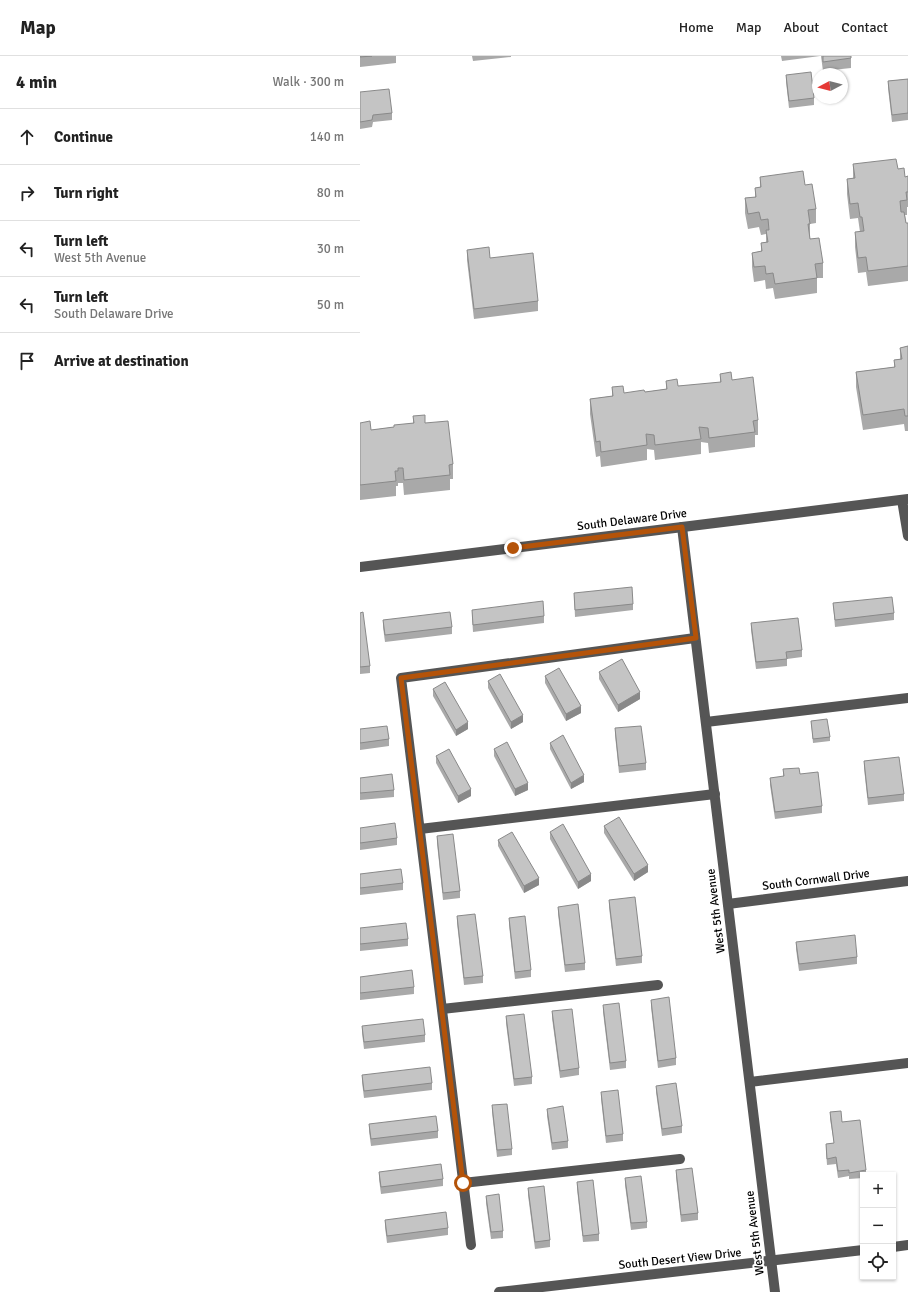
<!DOCTYPE html>
<meta charset="utf-8">
<style>
body{margin:0;font-family:Signika,sans-serif;background:#f6f6f6;color:#222}
.controls{position:absolute;right:12px;bottom:12px;display:grid;overflow:hidden;border-radius:0px;box-shadow:0 1px 3px #0004}
.controls button{width:36px;height:36px;display:grid;place-items:center;padding:0;border:0;border-bottom:1px solid #e0e0e0;background:#fff;color:#222;font:20px sans-serif}
.compass{position:absolute;left:452px;top:12px;width:36px;height:36px;border-radius:50%;background:#fff;box-shadow:0 1px 3px #0004;rotate:263deg}
.stop{position:absolute;width:12px;height:12px;margin:-9px;border:3px solid #b45309;border-radius:50%;background:#fff}
.stop.end{background:#b45309;border-color:#fff;box-shadow:0 1px 4px #0008}
.list{margin:0;padding:0;list-style:none}
h2{display:flex;justify-content:space-between;align-items:center;height:52px;margin:0;padding:0 16px;font-size:17px}
h2 small{font-size:13px;font-weight:400;color:#767676}
.list li{display:grid;grid-template-columns:26px 1fr auto;gap:12px;align-items:center;box-sizing:border-box;height:56px;padding:0 16px;border-top:1px solid #e0e0e0}
.list b{display:block;font-size:15px;white-space:nowrap}
.list p{margin:0;font-size:13px;white-space:nowrap;color:#767676}
.list em{font-size:13px;font-style:normal;color:#767676}
.icon{flex:none;width:22px;height:22px;fill:none;stroke:currentColor;stroke-width:2;stroke-linecap:round;stroke-linejoin:round}
.map{position:relative;flex:none;width:548px;height:1236px;overflow:hidden}
header{display:flex;align-items:center;gap:24px;box-sizing:border-box;height:56px;padding:0 20px;background:#fff;border-bottom:1px solid #e0e0e0}
header strong{font-size:19px}
nav{display:flex;gap:22px;margin-inline-start:auto;font-size:14px}
main{display:flex}
aside{flex:1;background:#fff}
.map>svg:first-child{display:block}
.lines{fill:none;stroke-linecap:round;stroke-linejoin:round}
.minor{stroke:#555;stroke-width:10}
.wall{fill:#a9a9a9}
.shaded-wall{fill:#898989}
.building{fill:#c4c4c4;stroke:#898989}
.route{stroke:#b45309;stroke-width:5}
.labels{text-anchor:middle;dominant-baseline:central;stroke-width:4;stroke-linejoin:round;paint-order:stroke}
.street-label{font-size:12px;fill:#000;stroke:#fff}
</style>
<header>
<strong>Map</strong>
<nav><a>Home</a><a>Map</a><a>About</a><a>Contact</a></nav>
</header>
<main>
<aside>
<h2>4 min<small>Walk · 300 m</small></h2>
<ul class="list">
<li><svg class="icon" aria-label="ahead" viewBox="0 0 24 24"><path d="M12 20V5M6 11l6-6 6 6"/></svg><div><b>Continue</b></div><em>140 m</em></li>
<li><svg class="icon" aria-label="right" viewBox="0 0 24 24"><path d="M7 20v-9h11M14 6l5 5-5 5"/></svg><div><b>Turn right</b></div><em>80 m</em></li>
<li><svg class="icon" aria-label="left" viewBox="0 0 24 24"><path d="M17 20v-9H6M10 6l-5 5 5 5"/></svg><div><b>Turn left</b><p>West 5th Avenue</p></div><em>30 m</em></li>
<li><svg class="icon" aria-label="left" viewBox="0 0 24 24"><path d="M17 20v-9H6M10 6l-5 5 5 5"/></svg><div><b>Turn left</b><p>South Delaware Drive</p></div><em>50 m</em></li>
<li><svg class="icon" aria-label="arrive" viewBox="0 0 24 24"><path d="M6 21V4h12l-3 4 3 4H6"/></svg><div><b>Arrive at destination</b></div></li>
</ul>
</aside>
<div class="map">
<svg width="548" height="1236" viewBox="0 0 548 1236">
<rect width="100%" height="100%" fill="#fff"/>
<g class="lines">
<!-- minor -->
<g class="minor">
<polyline points="542,444 548,480"/>
<polyline points="322,471 415,1236"/>
<polyline points="0,511 548,443"/>
<polyline points="346,666 548,642"/>
<polyline points="60,773 355,738"/>
<polyline points="368,848 548,825"/>
<polyline points="82,953 298,929"/>
<polyline points="390,1026 548,1007"/>
<polyline points="103,1127 320,1103"/>
<polyline points="111,1189 41,622 335,582"/>
<polyline points="533,1191 548,1189"/>
<polyline points="139,1236 503,1194"/>
</g>
</g>
<!-- wall -->
<g class="wall">
<polygon points="0,0 36,0 36,7 0,11"/>
<polygon points="112,0 151,0 151,1 113,5"/>
<polygon points="421,0 460,0 422,5"/>
<polygon points="461,0 491,0 491,12 463,15"/>
<polygon points="426,19 454,42 454,49 429,52 426,26"/>
<polygon points="548,23 548,64 532,66 528,32 528,25"/>
<polygon points="0,36 32,57 32,64 13,66 12,71 0,73"/>
<polygon points="493,108 538,113 545,121 548,120 548,151 547,151 547,159 545,159 546,167 548,167 548,225 508,230 506,216 498,217 495,191 495,176 500,176 498,162 490,163 487,138 487,123 493,122"/>
<polygon points="400,121 445,129 456,153 456,167 450,168 450,182 463,207 463,222 457,222 457,237 415,243 413,232 406,233 405,224 394,226 392,211 392,197 401,195 401,187 406,186 406,178 401,179 399,171 388,173 385,157 385,142 395,141 395,132 400,131"/>
<polygon points="107,194 130,202 178,245 178,255 114,263 107,204"/>
<polygon points="548,290 548,375 545,375 544,368 503,374 496,331 496,316 534,311 534,304 540,303 540,292"/>
<polygon points="360,318 372,324 398,364 398,379 395,379 395,391 349,397 348,387 341,386 341,398 295,404 294,394 287,393 287,404 241,411 240,400 236,401 230,358 230,343 252,340 252,331 264,337 285,336 306,333 306,325 318,330 360,327"/>
<polygon points="53,360 65,367 93,408 93,423 90,423 90,434 44,439 43,427 38,427 38,430 36,430 36,440 0,444 0,367 11,374 34,371 53,367"/>
<polygon points="214,537 273,548 273,554 215,561"/>
<polygon points="473,547 534,557 534,564 475,571"/>
<polygon points="112,554 184,560 184,567 113,576 112,561"/>
<polygon points="0,557 10,610 10,617 0,618"/>
<polygon points="23,564 92,571 92,578 25,586 23,571"/>
<polygon points="391,567 442,594 442,601 427,603 427,610 396,613 391,574"/>
<polygon points="239,616 280,643 258,656 239,623"/>
<polygon points="185,620 221,657 206,665 185,627"/>
<polygon points="128,625 163,666 151,673 128,632"/>
<polygon points="73,633 108,673 96,680 73,640"/>
<polygon points="451,665 470,681 470,685 453,687"/>
<polygon points="255,672 286,707 286,714 259,717 255,679"/>
<polygon points="0,673 29,683 29,690 0,694"/>
<polygon points="190,687 224,726 211,733 190,693"/>
<polygon points="134,693 168,734 155,740 134,700"/>
<polygon points="76,700 111,740 98,747 76,707"/>
<polygon points="504,705 544,738 544,745 508,749 504,712"/>
<polygon points="423,713 440,718 462,750 462,757 415,763 410,729 410,722 423,721"/>
<polygon points="0,722 34,734 34,741 0,744"/>
<polygon points="244,770 288,816 274,825 244,777"/>
<polygon points="0,772 37,782 37,789 0,794"/>
<polygon points="190,776 231,825 218,833 190,783"/>
<polygon points="77,780 100,835 100,842 83,844 77,787"/>
<polygon points="138,784 179,829 164,837 138,790"/>
<polygon points="0,818 43,827 43,834 0,839"/>
<polygon points="249,844 282,900 282,907 256,910 249,851"/>
<polygon points="198,851 225,907 225,914 205,916 198,858"/>
<polygon points="97,860 123,920 123,927 104,929 97,867"/>
<polygon points="149,862 171,914 171,921 155,923 149,869"/>
<polygon points="0,872 48,883 48,890 0,895"/>
<polygon points="436,886 497,901 497,908 439,915 436,893"/>
<polygon points="0,921 54,931 54,938 0,944"/>
<polygon points="291,944 316,1002 316,1009 298,1012 291,951"/>
<polygon points="243,949 266,1005 266,1012 250,1014 243,956"/>
<polygon points="192,955 219,1012 219,1019 200,1022 192,962"/>
<polygon points="146,960 172,1021 172,1028 154,1030 146,967"/>
<polygon points="2,970 65,979 65,986 4,993 2,977"/>
<polygon points="2,1019 72,1027 72,1034 4,1042 2,1026"/>
<polygon points="296,1030 322,1070 322,1077 302,1080 296,1036"/>
<polygon points="241,1036 263,1078 263,1085 246,1087 241,1043"/>
<polygon points="132,1049 152,1093 152,1099 137,1101 132,1056"/>
<polygon points="187,1053 208,1085 208,1092 192,1094 187,1060"/>
<polygon points="470,1056 482,1066 506,1114 506,1119 503,1119 503,1122 489,1123 489,1120 478,1122 476,1108 467,1109 466,1095 466,1088 474,1087 470,1063"/>
<polygon points="9,1068 78,1075 78,1082 11,1090 9,1075"/>
<polygon points="316,1114 338,1157 338,1164 321,1166 316,1121"/>
<polygon points="19,1116 83,1123 83,1130 21,1138 19,1123"/>
<polygon points="265,1122 287,1166 287,1172 271,1174 265,1129"/>
<polygon points="217,1126 239,1178 239,1185 223,1186 217,1133"/>
<polygon points="168,1132 190,1184 190,1191 175,1193 168,1139"/>
<polygon points="126,1140 143,1175 143,1182 131,1183 126,1147"/>
<polygon points="25,1164 88,1172 88,1179 27,1187 25,1171"/>
</g>
<!-- shaded-wall -->
<g class="shaded-wall">
<polygon points="280,636 280,643 258,656 258,649"/>
<polygon points="221,650 221,657 206,665 206,658"/>
<polygon points="163,659 163,666 151,673 151,666"/>
<polygon points="108,666 108,673 96,680 96,674"/>
<polygon points="224,719 224,726 211,733 211,727"/>
<polygon points="168,727 168,734 155,740 155,733"/>
<polygon points="111,733 111,740 98,747 98,740"/>
<polygon points="288,809 288,816 274,825 274,818"/>
<polygon points="231,818 231,825 218,833 218,826"/>
<polygon points="179,822 179,829 164,837 164,830"/>
</g>
<!-- building -->
<g class="building">
<polygon points="0,0 12,0 0,1"/>
<polygon points="463,0 491,0 491,2 463,6"/>
<polygon points="451,16 454,42 429,45 426,19"/>
<polygon points="548,23 548,57 532,59 528,25"/>
<polygon points="29,33 32,57 13,59 12,64 0,66 0,36"/>
<polygon points="536,103 538,113 544,112 545,121 548,120 548,136 546,136 547,144 540,145 541,156 544,156 546,167 548,167 548,210 508,215 506,201 498,202 495,176 504,175 502,161 500,161 498,147 490,148 487,123 495,122 493,108"/>
<polygon points="443,115 445,129 452,128 456,153 448,154 450,168 448,168 450,183 459,182 463,207 455,208 457,222 415,228 413,217 406,218 405,210 394,211 392,197 402,195 401,187 408,186 406,174 409,174 408,163 401,164 399,156 388,158 385,142 396,141 395,132 401,131 400,121"/>
<polygon points="129,191 130,202 173,197 178,245 114,253 107,194"/>
<polygon points="548,290 548,360 545,360 544,353 503,359 496,316 535,311 534,304 542,303 540,292"/>
<polygon points="371,316 372,324 393,321 398,364 393,365 395,376 349,382 348,372 339,371 341,383 295,389 294,379 286,378 287,389 241,396 240,385 236,386 230,343 253,340 252,331 263,330 264,337 284,334 285,336 307,333 306,325 317,323 318,330 361,326 360,318"/>
<polygon points="65,359 65,367 88,365 93,408 89,409 90,419 44,424 43,412 38,412 38,415 35,415 36,425 0,429 0,367 10,365 11,374 34,371 34,369 54,367 53,360"/>
<polygon points="272,531 273,548 215,554 214,537"/>
<polygon points="532,541 534,557 475,564 473,547"/>
<polygon points="183,545 184,560 113,569 112,554"/>
<polygon points="3,556 10,610 0,611 0,557"/>
<polygon points="90,556 92,571 25,579 23,564"/>
<polygon points="438,562 442,594 426,596 427,603 396,606 391,567"/>
<polygon points="262,603 280,636 258,649 239,616"/>
<polygon points="199,612 221,650 206,658 185,620"/>
<polygon points="140,618 163,659 151,666 128,625"/>
<polygon points="85,626 108,666 96,674 73,633"/>
<polygon points="467,663 470,681 453,683 451,665"/>
<polygon points="27,670 29,683 0,687 0,673"/>
<polygon points="281,670 286,707 259,710 255,672"/>
<polygon points="203,679 224,719 211,727 190,687"/>
<polygon points="147,686 168,727 155,733 134,693"/>
<polygon points="89,693 111,733 98,740 76,700"/>
<polygon points="539,701 544,738 508,742 504,705"/>
<polygon points="439,712 440,718 458,716 462,750 415,756 410,722 424,720 423,713"/>
<polygon points="32,718 34,734 0,737 0,722"/>
<polygon points="259,761 288,809 274,818 244,770"/>
<polygon points="35,767 37,782 0,787 0,772"/>
<polygon points="203,768 231,818 218,826 190,776"/>
<polygon points="152,776 179,822 164,830 138,784"/>
<polygon points="93,778 100,835 83,837 77,780"/>
<polygon points="41,813 43,827 0,832 0,818"/>
<polygon points="275,841 282,900 256,903 249,844"/>
<polygon points="218,848 225,907 205,909 198,851"/>
<polygon points="115,858 123,920 104,922 97,860"/>
<polygon points="165,860 171,914 155,916 149,862"/>
<polygon points="46,867 48,883 0,888 0,872"/>
<polygon points="495,879 497,901 439,908 436,886"/>
<polygon points="52,914 54,931 0,937 0,921"/>
<polygon points="309,941 316,1002 298,1005 291,944"/>
<polygon points="259,947 266,1005 250,1007 243,949"/>
<polygon points="212,953 219,1012 200,1015 192,955"/>
<polygon points="164,958 172,1021 154,1023 146,960"/>
<polygon points="63,963 65,979 4,986 2,970"/>
<polygon points="70,1011 72,1027 4,1035 2,1019"/>
<polygon points="316,1027 322,1070 302,1073 296,1030"/>
<polygon points="258,1034 263,1078 246,1080 241,1036"/>
<polygon points="147,1048 152,1093 137,1094 132,1049"/>
<polygon points="203,1050 208,1085 192,1087 187,1053"/>
<polygon points="481,1055 482,1066 500,1064 506,1114 489,1117 489,1114 478,1115 476,1101 467,1103 466,1088 474,1087 470,1056"/>
<polygon points="76,1060 78,1075 11,1083 9,1068"/>
<polygon points="81,1108 83,1123 21,1131 19,1116"/>
<polygon points="332,1112 338,1157 321,1159 316,1114"/>
<polygon points="281,1120 287,1166 271,1167 265,1122"/>
<polygon points="233,1124 239,1178 223,1180 217,1126"/>
<polygon points="184,1130 190,1184 175,1186 168,1132"/>
<polygon points="139,1138 143,1175 131,1176 126,1140"/>
<polygon points="86,1156 88,1172 27,1180 25,1164"/>
</g>
<g class="lines">
<!-- route -->
<polyline class="route" points="103,1127 41,622 336,582 322,471 153,492"/>
</g>
<g class="labels">
<!-- street labels -->
<g class="street-label">
<text transform="translate(272 464) rotate(-7)">South Delaware Drive</text>
<text transform="translate(456 824) rotate(-7)">South Cornwall Drive</text>
<text transform="translate(356 855) rotate(-97)">West 5th Avenue</text>
<text transform="translate(395 1177) rotate(-97)">West 5th Avenue</text>
<text transform="translate(320 1203) rotate(-6)">South Desert View Drive</text>
</g>
</g>
</svg>
<div class="controls">
<button>+</button>
<button>−</button>
<button><svg class="icon" aria-label="locate" viewBox="0 0 24 24"><circle cx="12" cy="12" r="6"/><path d="M12 2v4M12 18v4M2 12h4M18 12h4"/></svg></button>
</div>
<svg class="compass" viewBox="-18 -18 36 36"><path d="M0-13l5 13h-10z" fill="#e53935"/><path d="M0 13l5-13h-10z" fill="#767676"/></svg>
<div class="stop" style="left:103px;top:1127px"></div>
<div class="stop end" style="left:153px;top:492px"></div>
</div>
</main>
